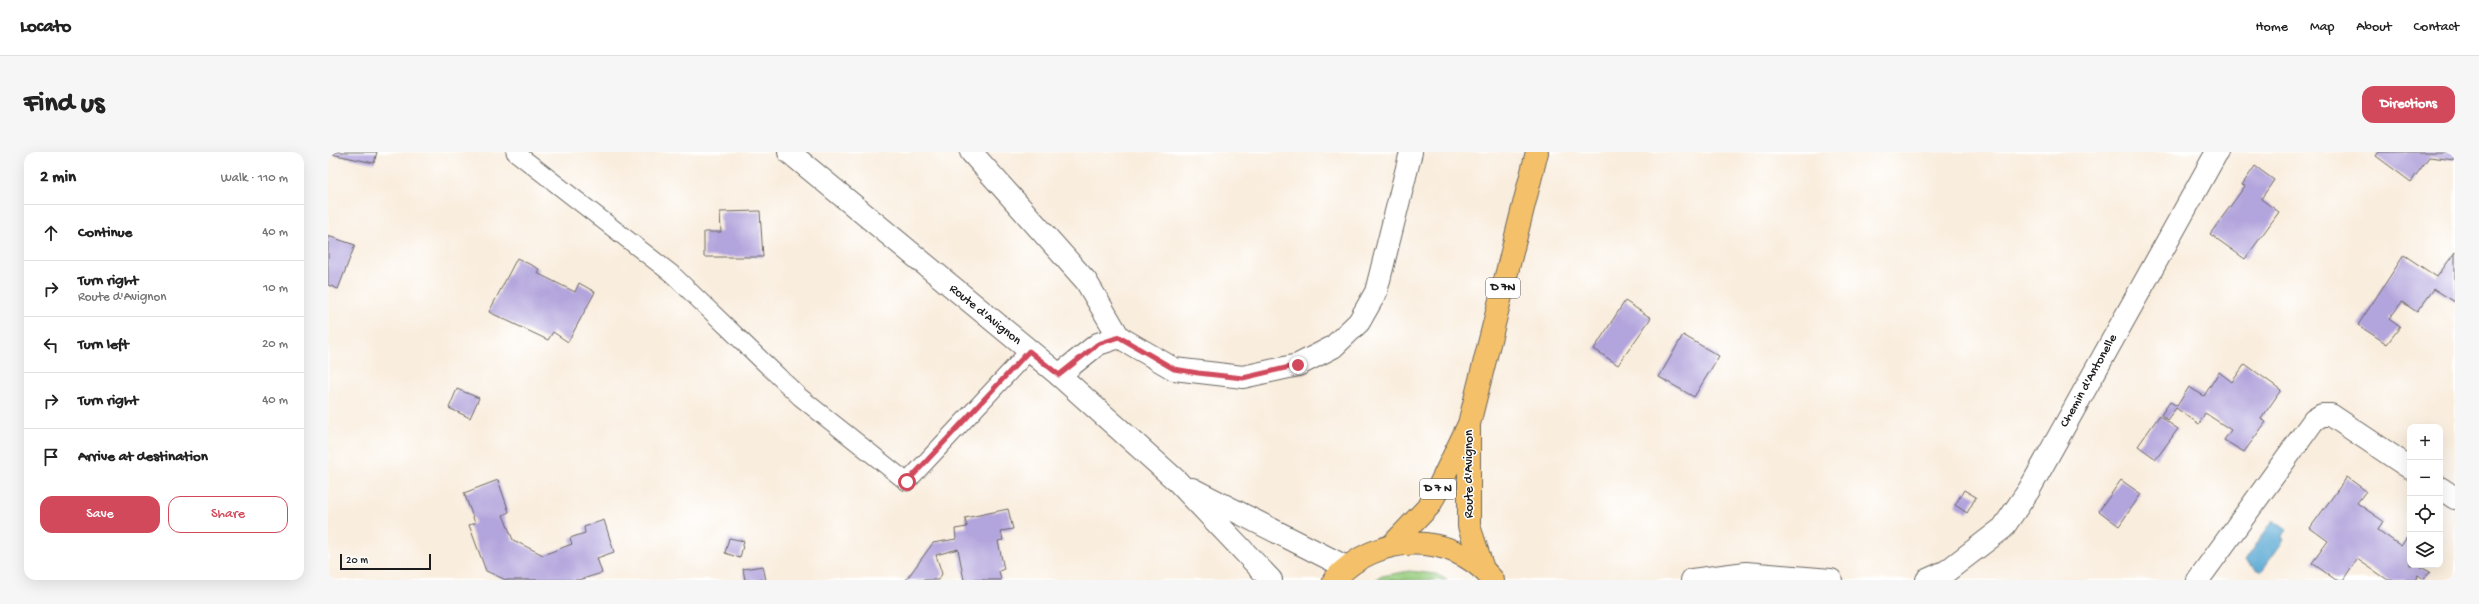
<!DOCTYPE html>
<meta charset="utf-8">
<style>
body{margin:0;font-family:"Gochi Hand",sans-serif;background:#f6f6f6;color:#222}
.controls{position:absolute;right:12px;bottom:12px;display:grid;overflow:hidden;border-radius:8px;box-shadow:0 4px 16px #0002}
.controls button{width:36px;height:36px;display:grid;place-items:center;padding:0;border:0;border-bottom:1px solid #e0e0e0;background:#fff;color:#222;font:20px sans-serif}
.scale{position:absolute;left:12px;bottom:10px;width:91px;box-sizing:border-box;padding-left:4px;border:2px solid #1c1c1c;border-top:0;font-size:11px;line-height:14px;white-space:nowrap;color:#1c1c1c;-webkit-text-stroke:3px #fff;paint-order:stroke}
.stop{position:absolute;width:12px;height:12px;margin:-9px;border:3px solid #d1495b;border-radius:50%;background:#fff}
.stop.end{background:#d1495b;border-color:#fff;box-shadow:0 1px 4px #0008}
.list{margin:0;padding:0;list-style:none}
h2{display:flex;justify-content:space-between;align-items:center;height:52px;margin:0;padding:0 16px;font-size:17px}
h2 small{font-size:13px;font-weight:400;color:#767676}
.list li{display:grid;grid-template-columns:26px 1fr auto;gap:12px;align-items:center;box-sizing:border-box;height:56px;padding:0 16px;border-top:1px solid #e0e0e0}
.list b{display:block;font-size:15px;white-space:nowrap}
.list p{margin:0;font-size:13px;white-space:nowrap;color:#767676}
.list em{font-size:13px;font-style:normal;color:#767676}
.actions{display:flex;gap:8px;padding:12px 16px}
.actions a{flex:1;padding:9px 0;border:1px solid #d1495b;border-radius:12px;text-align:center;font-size:14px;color:#d1495b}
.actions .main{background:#d1495b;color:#fff}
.icon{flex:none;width:22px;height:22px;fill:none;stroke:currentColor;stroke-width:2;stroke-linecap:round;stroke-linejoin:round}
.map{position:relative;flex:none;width:2127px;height:428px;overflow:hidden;border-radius:12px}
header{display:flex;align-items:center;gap:24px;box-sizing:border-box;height:56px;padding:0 20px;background:#fff;border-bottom:1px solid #e0e0e0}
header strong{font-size:19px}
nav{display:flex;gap:22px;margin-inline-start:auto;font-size:14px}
.intro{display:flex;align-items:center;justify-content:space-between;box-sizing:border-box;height:96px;padding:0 24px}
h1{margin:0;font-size:28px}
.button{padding:10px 18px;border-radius:12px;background:#d1495b;color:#fff;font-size:14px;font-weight:700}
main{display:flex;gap:24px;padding:0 24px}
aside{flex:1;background:#fff;border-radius:12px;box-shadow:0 4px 16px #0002}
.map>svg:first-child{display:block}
.green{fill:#96cc7d;stroke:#59744c}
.water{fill:#59a8d3;stroke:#3a6278}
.building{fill:#b2a4dc}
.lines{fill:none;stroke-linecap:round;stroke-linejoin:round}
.service-casing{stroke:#696560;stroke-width:19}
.minor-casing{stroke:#696560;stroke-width:24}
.primary-casing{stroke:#696560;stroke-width:24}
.service{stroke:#fff;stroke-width:17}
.minor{stroke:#fff;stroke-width:22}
.primary{stroke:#f4c16a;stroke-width:22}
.route{stroke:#d1495b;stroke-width:5}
.labels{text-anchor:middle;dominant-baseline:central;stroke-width:3;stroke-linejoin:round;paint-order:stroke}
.shield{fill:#fff;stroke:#606060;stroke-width:1}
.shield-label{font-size:12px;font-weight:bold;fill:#1c1c1c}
.street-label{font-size:13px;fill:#1c1c1c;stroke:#fff}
</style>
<header>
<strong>Locato</strong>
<nav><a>Home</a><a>Map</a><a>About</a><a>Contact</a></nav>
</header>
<div class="intro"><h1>Find us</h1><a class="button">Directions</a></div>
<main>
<aside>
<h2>2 min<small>Walk · 110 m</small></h2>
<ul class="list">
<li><svg class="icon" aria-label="ahead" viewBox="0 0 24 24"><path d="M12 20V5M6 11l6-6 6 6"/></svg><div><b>Continue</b></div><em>40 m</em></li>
<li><svg class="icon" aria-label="right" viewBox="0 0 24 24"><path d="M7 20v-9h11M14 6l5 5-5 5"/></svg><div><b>Turn right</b><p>Route d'Avignon</p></div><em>10 m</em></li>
<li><svg class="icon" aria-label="left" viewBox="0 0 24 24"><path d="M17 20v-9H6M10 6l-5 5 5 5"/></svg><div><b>Turn left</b></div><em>20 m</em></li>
<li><svg class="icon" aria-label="right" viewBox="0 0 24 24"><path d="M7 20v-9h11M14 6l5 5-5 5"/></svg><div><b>Turn right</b></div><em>40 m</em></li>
<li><svg class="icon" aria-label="arrive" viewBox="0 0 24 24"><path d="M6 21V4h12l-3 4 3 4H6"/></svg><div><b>Arrive at destination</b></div></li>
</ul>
<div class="actions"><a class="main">Save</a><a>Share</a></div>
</aside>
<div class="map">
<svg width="2127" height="428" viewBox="0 0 2127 428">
<rect width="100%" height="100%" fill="#fff"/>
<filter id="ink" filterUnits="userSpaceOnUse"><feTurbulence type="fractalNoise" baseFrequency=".025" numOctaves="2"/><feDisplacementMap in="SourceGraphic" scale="8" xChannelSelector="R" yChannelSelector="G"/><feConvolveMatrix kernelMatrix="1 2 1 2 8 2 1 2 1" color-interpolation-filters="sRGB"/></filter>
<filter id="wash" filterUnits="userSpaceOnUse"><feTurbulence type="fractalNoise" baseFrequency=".012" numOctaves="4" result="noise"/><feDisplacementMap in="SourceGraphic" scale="16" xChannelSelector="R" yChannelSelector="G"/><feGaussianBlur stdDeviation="0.9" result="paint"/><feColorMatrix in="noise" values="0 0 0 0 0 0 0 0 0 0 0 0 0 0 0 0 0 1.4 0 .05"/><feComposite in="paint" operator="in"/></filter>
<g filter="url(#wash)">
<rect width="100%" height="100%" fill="#f9eddd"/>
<!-- green -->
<polygon class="green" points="1081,419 1108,422 1119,428 1047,428 1054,424"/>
<!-- water -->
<polygon class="water" points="1945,368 1959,378 1954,385 1956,388 1933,420 1917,409"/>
<g id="blocks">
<!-- building -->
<g class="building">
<polygon points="3,0 49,0 46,11 3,2"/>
<polygon points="2051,0 2127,0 2127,8 2101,5 2083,30 2048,4"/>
<polygon points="1927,14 1946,28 1933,47 1951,60 1917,107 1882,82 1917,34 1914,33"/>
<polygon points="432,59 435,105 376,105 376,80 393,80 392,60"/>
<polygon points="0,84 27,93 10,137 0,133"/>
<polygon points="2127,100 2127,150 2106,137 2089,160 2074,150 2061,167 2072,175 2059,192 2030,173 2076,103 2109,125"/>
<polygon points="189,106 211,117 209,121 247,140 251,131 267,140 240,190 225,180 220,188 161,160"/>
<polygon points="1297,149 1323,166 1290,213 1266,197"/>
<polygon points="1355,183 1391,204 1366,245 1331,225"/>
<polygon points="1917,212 1953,238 1933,267 1938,270 1916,300 1896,288 1903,278 1877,261 1871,272 1848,256 1839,268 1833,263 1842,250 1849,254 1861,235 1876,244 1891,220 1904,230"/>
<polygon points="129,237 151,246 142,266 121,256"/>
<polygon points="1831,264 1850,277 1828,307 1810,294"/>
<polygon points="2019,325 2038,339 2029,351 2055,369 2050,378 2073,394 2082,381 2082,413 2095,413 2093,415 2102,420 2096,427 2090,423 2087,428 2060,428 2029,407 2015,428 2008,428 1984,411 2000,389 1982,376"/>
<polygon points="170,328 181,360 175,363 185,388 215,403 244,392 242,386 257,381 256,375 276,368 286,400 269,406 274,421 251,428 178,428 158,419 141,373 147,371 136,341"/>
<polygon points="1793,328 1813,342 1791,374 1771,359"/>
<polygon points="1636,338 1648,345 1639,361 1627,353"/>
<polygon points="680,357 685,377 673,379 675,388 670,389 676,417 671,419 673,428 636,428 630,397 608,403 614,422 610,428 578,428 605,391 628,387 627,377 639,375 637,366"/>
<polygon points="401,386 416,389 412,406 397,401"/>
<polygon points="435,414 438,428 417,428 415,417"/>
</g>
</g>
</g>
<g filter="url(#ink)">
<use href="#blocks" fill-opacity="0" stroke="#696560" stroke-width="1"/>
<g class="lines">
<!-- service casing -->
<g class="service-casing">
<polyline id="service" points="187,0 344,122 472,245 579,330 701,199"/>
</g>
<!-- minor casing -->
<g class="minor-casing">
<g id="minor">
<polyline points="461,0 731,223 850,330 943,428"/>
<polyline points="643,0 758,129 791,185"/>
<polyline points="731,223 770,192 791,185 846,217 915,225 970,213 1005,195 1031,170 1048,140 1083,0"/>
<polyline points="2112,336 2127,346"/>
<polyline points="864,337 1018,415"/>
<polyline points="1364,428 1418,421 1503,428"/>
<polyline points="1599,428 1619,419 1675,376 1701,338 1889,0"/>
<polyline points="1870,428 1986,268 1994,263 2003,263 2082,316"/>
</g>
</g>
<!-- primary casing -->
<g class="primary-casing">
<g id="primary">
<polyline points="1141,277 1141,374 1155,417"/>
<polyline points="1065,392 1102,353 1141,272 1209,0"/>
<path d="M1006,428C1048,381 1123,378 1165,428"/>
</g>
</g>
<!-- service -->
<use href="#service" class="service"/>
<!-- minor -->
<use href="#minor" class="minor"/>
<!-- primary -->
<use href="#primary" class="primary"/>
</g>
</g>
<g class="lines" filter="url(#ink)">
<!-- route -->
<polyline class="route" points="579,330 701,199 731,223 770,192 791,185 846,217 870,221 915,226 970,213"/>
</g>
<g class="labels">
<!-- shield labels -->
<g class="shield">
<rect x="1158" y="126" width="34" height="20" rx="3"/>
<rect x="1092" y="327" width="36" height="20" rx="3"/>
</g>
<g class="shield-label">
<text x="1175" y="136">D 7N</text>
<text x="1110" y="337">D 7 N</text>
</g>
<!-- street labels -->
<g class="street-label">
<text transform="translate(657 163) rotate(39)">Route d'Avignon</text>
<text transform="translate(1761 229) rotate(-61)">Chemin d'Antonelle</text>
<text transform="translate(1141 322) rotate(-90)">Route d'Avignon</text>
</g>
</g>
</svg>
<div class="controls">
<button>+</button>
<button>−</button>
<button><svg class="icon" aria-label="locate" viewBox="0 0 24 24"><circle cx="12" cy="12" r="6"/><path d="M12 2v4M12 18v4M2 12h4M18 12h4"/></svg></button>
<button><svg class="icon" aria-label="layers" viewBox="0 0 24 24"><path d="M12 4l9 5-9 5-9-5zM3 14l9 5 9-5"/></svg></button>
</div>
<div class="scale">20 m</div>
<div class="stop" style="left:579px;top:330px"></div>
<div class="stop end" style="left:970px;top:213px"></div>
</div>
</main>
